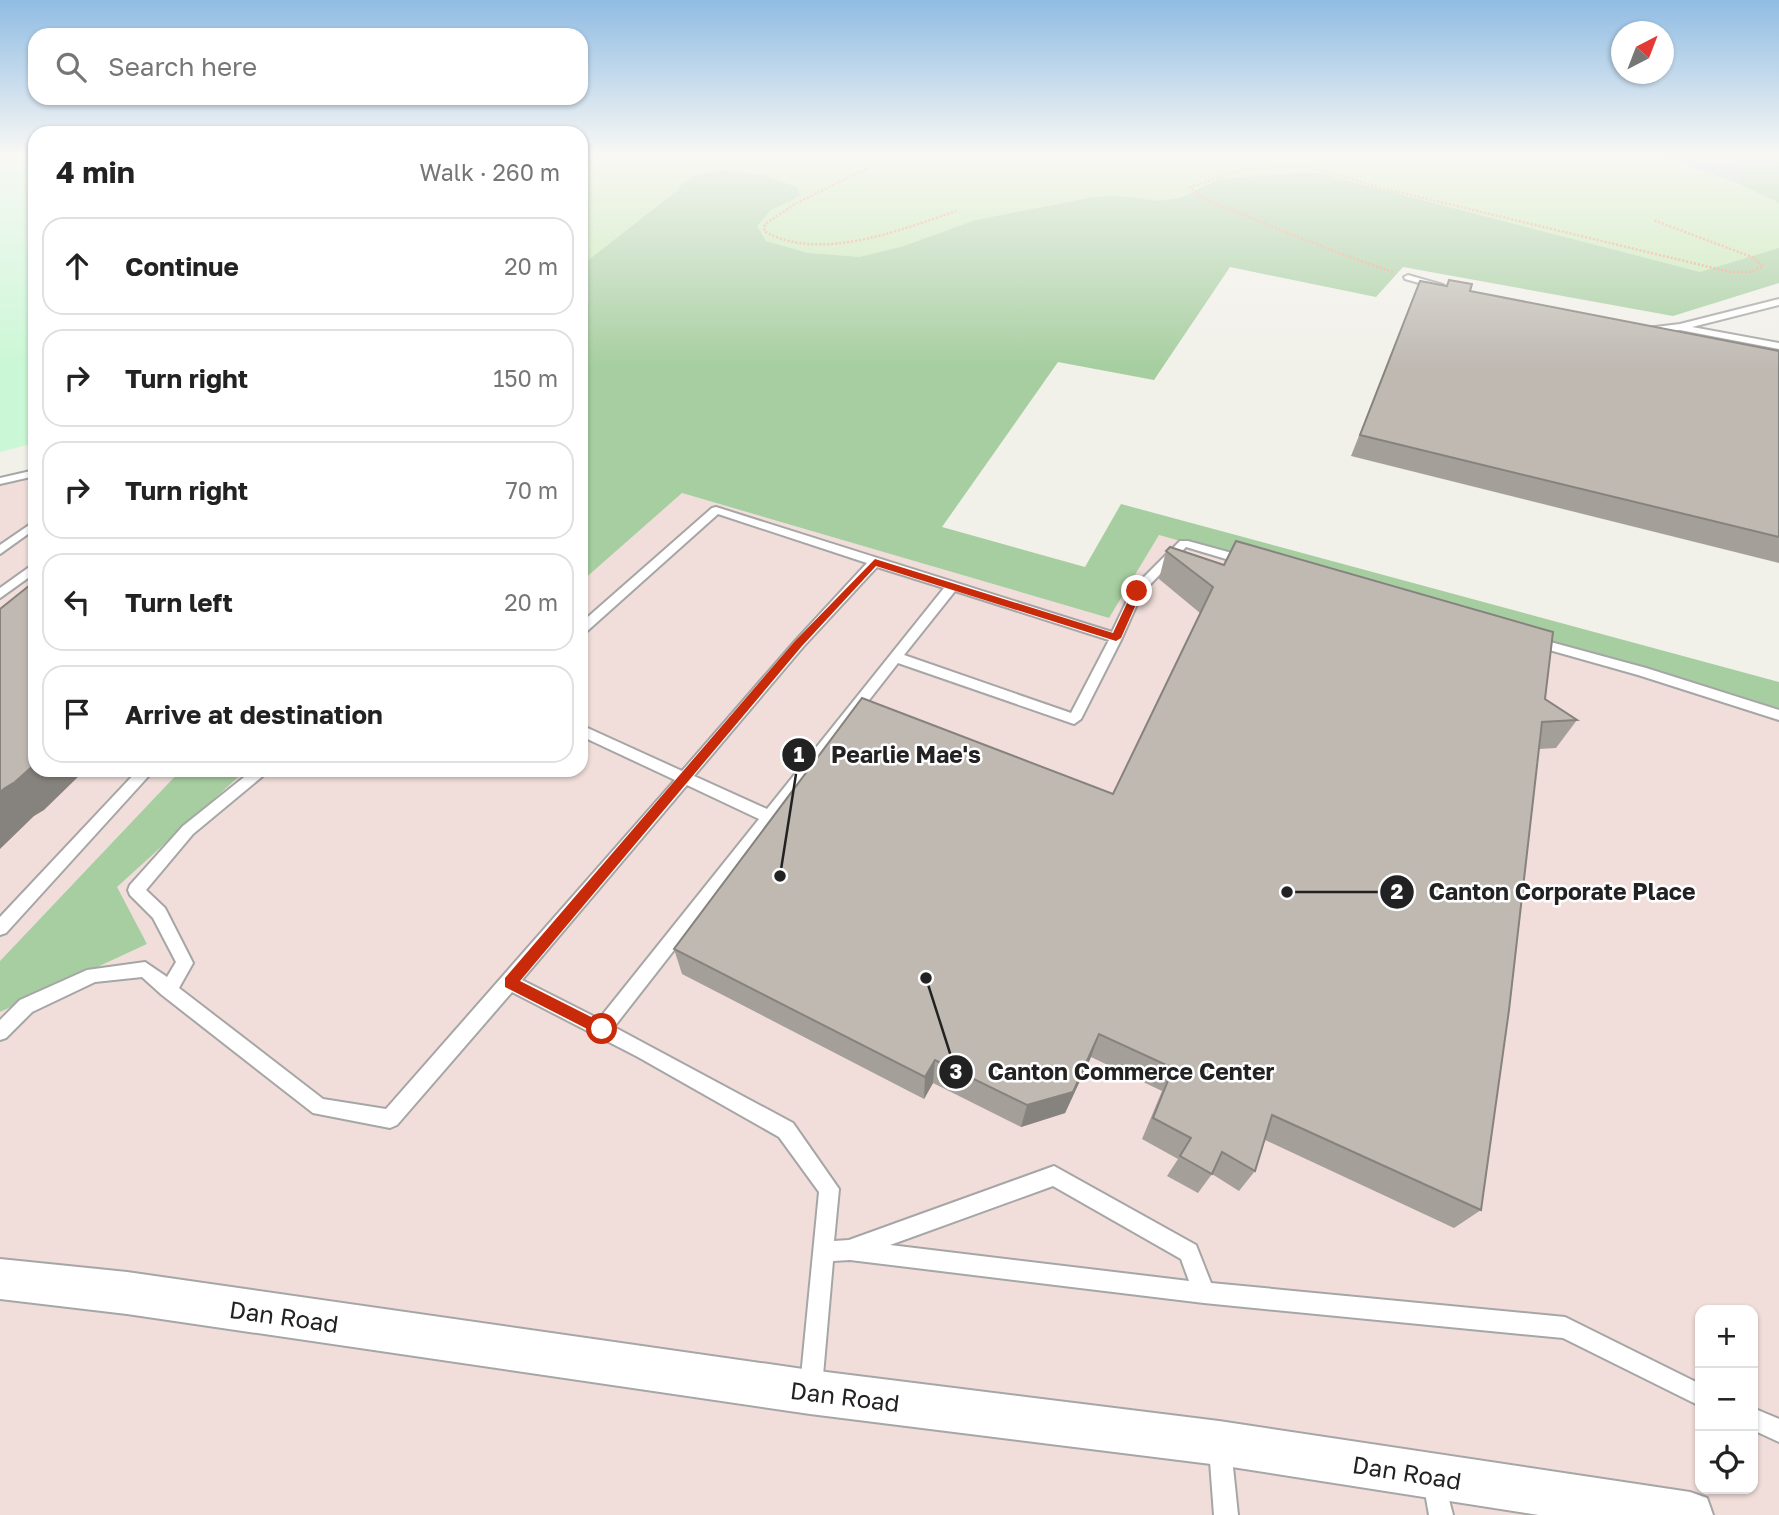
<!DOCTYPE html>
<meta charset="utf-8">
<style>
body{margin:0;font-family:"Golos Text",sans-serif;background:#f2f2f2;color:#222}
.controls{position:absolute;right:21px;bottom:21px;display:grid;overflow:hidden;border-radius:14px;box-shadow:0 2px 5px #0004}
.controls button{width:63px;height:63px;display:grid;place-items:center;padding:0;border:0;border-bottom:2px solid #e0e0e0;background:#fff;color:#222;font:35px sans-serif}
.compass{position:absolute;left:1611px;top:21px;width:63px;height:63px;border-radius:50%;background:#fff;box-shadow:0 2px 5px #0004;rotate:42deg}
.stop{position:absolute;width:21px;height:21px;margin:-16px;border:5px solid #c92a0a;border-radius:50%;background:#fff}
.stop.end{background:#c92a0a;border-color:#fff;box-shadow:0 2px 7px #0008}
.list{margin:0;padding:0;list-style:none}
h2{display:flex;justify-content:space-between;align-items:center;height:91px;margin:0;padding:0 28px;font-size:30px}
h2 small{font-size:23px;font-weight:400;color:#767676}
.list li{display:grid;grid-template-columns:46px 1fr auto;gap:21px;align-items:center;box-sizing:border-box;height:98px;margin:0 14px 14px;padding:0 14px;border:2px solid #e0e0e0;border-radius:21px}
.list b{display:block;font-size:26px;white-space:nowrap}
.list em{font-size:23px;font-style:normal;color:#767676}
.icon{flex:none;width:38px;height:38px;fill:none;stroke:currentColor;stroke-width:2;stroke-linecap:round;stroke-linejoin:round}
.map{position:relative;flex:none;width:1779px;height:1515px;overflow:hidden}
.search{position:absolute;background:#fff;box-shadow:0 2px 5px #0004;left:28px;top:28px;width:560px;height:77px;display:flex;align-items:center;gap:18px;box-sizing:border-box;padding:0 24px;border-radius:21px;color:#767676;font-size:26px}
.panel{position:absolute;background:#fff;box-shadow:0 2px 5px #0004;left:28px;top:126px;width:560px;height:651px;border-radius:21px}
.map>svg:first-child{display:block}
.commercial{fill:#f1deda;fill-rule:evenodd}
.grass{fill:#c4e8b2}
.forest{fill:#a6cea0}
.park{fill:#caf7d5}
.water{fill:#acc9dc}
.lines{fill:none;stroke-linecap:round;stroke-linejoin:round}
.service-casing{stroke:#a6a6a6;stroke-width:4}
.minor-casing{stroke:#a6a6a6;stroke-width:4}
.path{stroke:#f39978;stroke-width:2.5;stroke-dasharray:2 2;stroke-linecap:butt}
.service{fill:#fff;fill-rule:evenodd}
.minor{fill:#fff;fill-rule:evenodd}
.wall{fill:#a49f99}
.shaded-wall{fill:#86827d}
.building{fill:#bfb9b2;stroke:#86827d;stroke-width:2}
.route{fill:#c92a0a}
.labels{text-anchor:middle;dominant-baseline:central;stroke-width:5;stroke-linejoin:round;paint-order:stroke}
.near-street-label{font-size:24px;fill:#222;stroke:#fff}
.leader{fill:none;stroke:#222;stroke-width:2.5}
.callout-dot{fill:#222;stroke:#fff;stroke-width:2.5}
.mark-label{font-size:21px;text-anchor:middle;font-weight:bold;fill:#fff}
.callout-label{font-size:23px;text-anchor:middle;font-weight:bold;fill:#222;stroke:#fff;stroke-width:5;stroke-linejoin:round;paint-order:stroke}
</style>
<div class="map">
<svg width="1779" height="1515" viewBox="0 0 1779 1515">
<rect width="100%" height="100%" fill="#f1f0e9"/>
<!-- commercial -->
<g class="commercial">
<polygon points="35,476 35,770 181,770 0,961 0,484"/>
<path d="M682,493L1109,618L1159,535L1779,710V1515H0V1012L147,944L116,887L246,770H581V582ZM1700,1310H1753V1489H1700Z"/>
</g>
<!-- grass -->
<polygon class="grass" points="581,156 1636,156 1674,160 1739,184 1779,203 1779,266 1723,285 1499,243 920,251 581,329"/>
<!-- forest -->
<g class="forest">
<polygon points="1743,156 1779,156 1779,203 1739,184"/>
<path d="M722,170L762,175L797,187L800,196L771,210L757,226L766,241L808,253L859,257L901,247L976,220L1089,198L1112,195L1158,201L1180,198L1219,179L1314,172L1700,272L1779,248V283L1673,316L1403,267L1376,297L1230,267L1154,380L1058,362L942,527L1085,567L1121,504L1779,682V710L1159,535L1109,618L682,493L581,582V266L678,190C687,174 705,173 722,170Z"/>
<polygon points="181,770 246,770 117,887 147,944 0,1012 0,961"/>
</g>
<!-- park -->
<polygon class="park" points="6,156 35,156 35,443 0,452 0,159"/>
<!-- water -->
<polygon class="water" points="1636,156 1743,156 1739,184 1674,160"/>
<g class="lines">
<!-- service casing -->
<g class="service-casing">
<g id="service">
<polygon points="1408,275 1443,285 1444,287 1440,289 1405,279 1404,277"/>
<polygon points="1779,299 1779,305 1692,327 1779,343 1779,349 1680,330 1647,334 1643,331 1647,328 1680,324"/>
<polygon points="35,470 35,476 0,484 0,478"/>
<path d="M716,507L1112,632L1133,588L1180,541H1188L1250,558L1252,561L1246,565L1186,547L1142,593L1122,638L1081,719L1074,724L898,663L614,1027L793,1123L839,1189L834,1241L849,1240L1054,1166L1196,1245L1211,1283L1565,1317L1700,1384V1406L1563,1338L1204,1303L850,1260L833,1261L822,1387L819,1395L811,1398L803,1395L800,1387L819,1192L779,1137L638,1057L512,992L397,1125L390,1128L313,1113L162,995L142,977L95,982L32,1012L6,1038L0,1040V1020L20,1000L87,970L145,962L167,977L176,962L153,918L130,895L128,890L130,885L183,826L253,770H270L193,834L146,890L165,908L193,963L179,988L323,1099L386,1109L675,780L581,736V725L682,771L795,641L867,563L718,514L585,633L581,634V623L712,508ZM877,567L944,588L767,809L694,776L803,647ZM955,591L1109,640L1071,713L904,655ZM687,785L759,819L599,1019L522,980ZM1053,1186L1181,1259L1189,1281L890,1245Z"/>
<polygon points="35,521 35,529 0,554 0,545"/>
<polygon points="35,563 35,573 0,598 0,588"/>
<polygon points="1532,637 1646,668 1779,710 1779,720 1638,675 1528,644 1526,641 1528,638"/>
<polygon points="138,770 154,770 6,933 0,935 0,917"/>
<polygon points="1753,1408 1779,1419 1779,1442 1753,1430"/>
<polygon points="1220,1437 1228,1440 1231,1448 1238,1515 1214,1515 1209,1448 1212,1440"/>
<polygon points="1434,1470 1442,1473 1453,1515 1429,1515 1423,1481 1426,1473"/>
</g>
</g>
<!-- minor casing -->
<g class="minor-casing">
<polygon id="minor" points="0,1259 127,1272 810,1370 1219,1421 1690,1492 1707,1498 1713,1515 1539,1515 1219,1465 810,1414 127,1314 0,1299"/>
</g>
<!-- path -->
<g class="path">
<path d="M891,156L795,204L765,224L764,231C818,263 901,230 956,211"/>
<path d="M1393,272C1342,255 1292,235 1242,214C1225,207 1202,201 1190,187L1248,168L1305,166L1382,188L1730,272H1751L1763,266L1752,257L1653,220"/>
</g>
<!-- service -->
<use href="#service" class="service"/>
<!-- minor -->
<use href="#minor" class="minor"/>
</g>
<!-- wall -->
<g class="wall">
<polygon points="1420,281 1779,351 1779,563 1351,456"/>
<polygon points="1166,551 1545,699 1577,720 1556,748 1539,749 1481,1210 1454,1228 1265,1140 1255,1171 1239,1191 1212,1174 1198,1193 1167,1176 1178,1159 1142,1139 1162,1091 1091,1057 1065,1113 1021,1127 933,1083 924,1099 682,974 674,949 1113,794 1200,613 1159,579"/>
</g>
<!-- shaded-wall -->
<g class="shaded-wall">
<polygon points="35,764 35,770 80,770 81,774 44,810 34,816 0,849 0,792"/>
<polygon points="1099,1034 1091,1057 1065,1113 1021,1127 1027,1105"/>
<polygon points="935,1060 933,1083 924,1099 925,1077"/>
</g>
<!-- building -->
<g class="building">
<polygon points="1449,280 1472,284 1470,291 1779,351 1779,537 1360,435 1420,281 1447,286"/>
<polygon points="1236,541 1553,632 1545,699 1577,720 1542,722 1509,1010 1481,1210 1272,1115 1255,1171 1222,1152 1212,1174 1180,1156 1191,1138 1153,1118 1173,1068 1099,1034 1073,1092 1027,1105 935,1060 925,1077 674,949 862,698 1113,794 1213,587 1166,551 1170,547 1224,565"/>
<polygon points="35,581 35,764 15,782 5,788 0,792 0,609"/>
</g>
<!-- sky -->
<linearGradient id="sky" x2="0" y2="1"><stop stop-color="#90bce3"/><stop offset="0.42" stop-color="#f9f8f5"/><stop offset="1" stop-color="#f9f8f5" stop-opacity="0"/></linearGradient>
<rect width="1779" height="368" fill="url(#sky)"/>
<!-- route -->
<polygon class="route" points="875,559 1113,633 1134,588 1142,591 1121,638 1116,641 876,566 802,646 520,981 607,1025 607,1034 597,1034 505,987 505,978 795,641"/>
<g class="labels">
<!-- near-street labels -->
<g class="near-street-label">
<text transform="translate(284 1316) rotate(8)">Dan Road</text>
<text transform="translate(845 1396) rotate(7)">Dan Road</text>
<text transform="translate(1407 1472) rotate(9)">Dan Road</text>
</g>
</g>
<!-- callouts -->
<path class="leader" d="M780 876L799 755M1287 892L1397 892M926 978L956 1072"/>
<g class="callout-dot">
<circle cx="780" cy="876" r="7"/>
<circle cx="1287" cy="892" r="7"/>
<circle cx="926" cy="978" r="7"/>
<circle cx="799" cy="755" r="18"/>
<circle cx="1397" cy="892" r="18"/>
<circle cx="956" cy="1072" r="18"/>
</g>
<g class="mark-label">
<text x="799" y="762">1</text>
<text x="1397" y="899">2</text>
<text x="956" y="1079">3</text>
</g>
<g class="callout-label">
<text x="906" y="763">Pearlie Mae's</text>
<text x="1562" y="900">Canton Corporate Place</text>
<text x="1131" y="1080">Canton Commerce Center</text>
</g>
</svg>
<div class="controls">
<button>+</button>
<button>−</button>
<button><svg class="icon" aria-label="locate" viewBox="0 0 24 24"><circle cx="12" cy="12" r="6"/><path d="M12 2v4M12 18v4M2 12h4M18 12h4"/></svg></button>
</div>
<svg class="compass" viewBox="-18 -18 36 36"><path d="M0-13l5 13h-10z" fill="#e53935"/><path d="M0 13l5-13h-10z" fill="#767676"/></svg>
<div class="stop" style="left:602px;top:1029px"></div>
<div class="stop end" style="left:1137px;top:591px"></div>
<div class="search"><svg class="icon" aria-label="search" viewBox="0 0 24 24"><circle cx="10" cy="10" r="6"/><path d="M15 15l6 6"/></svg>Search here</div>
<section class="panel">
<h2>4 min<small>Walk · 260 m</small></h2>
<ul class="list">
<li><svg class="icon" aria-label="ahead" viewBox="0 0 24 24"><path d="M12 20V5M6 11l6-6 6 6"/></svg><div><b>Continue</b></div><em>20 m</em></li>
<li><svg class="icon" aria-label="right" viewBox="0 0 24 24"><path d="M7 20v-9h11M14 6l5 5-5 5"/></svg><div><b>Turn right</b></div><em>150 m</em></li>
<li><svg class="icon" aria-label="right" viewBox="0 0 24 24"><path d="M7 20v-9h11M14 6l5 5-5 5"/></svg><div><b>Turn right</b></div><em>70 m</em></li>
<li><svg class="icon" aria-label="left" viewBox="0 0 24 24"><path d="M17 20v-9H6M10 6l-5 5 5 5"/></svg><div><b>Turn left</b></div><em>20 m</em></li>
<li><svg class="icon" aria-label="arrive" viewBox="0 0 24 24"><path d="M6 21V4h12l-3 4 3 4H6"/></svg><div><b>Arrive at destination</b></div></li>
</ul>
</section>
</div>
